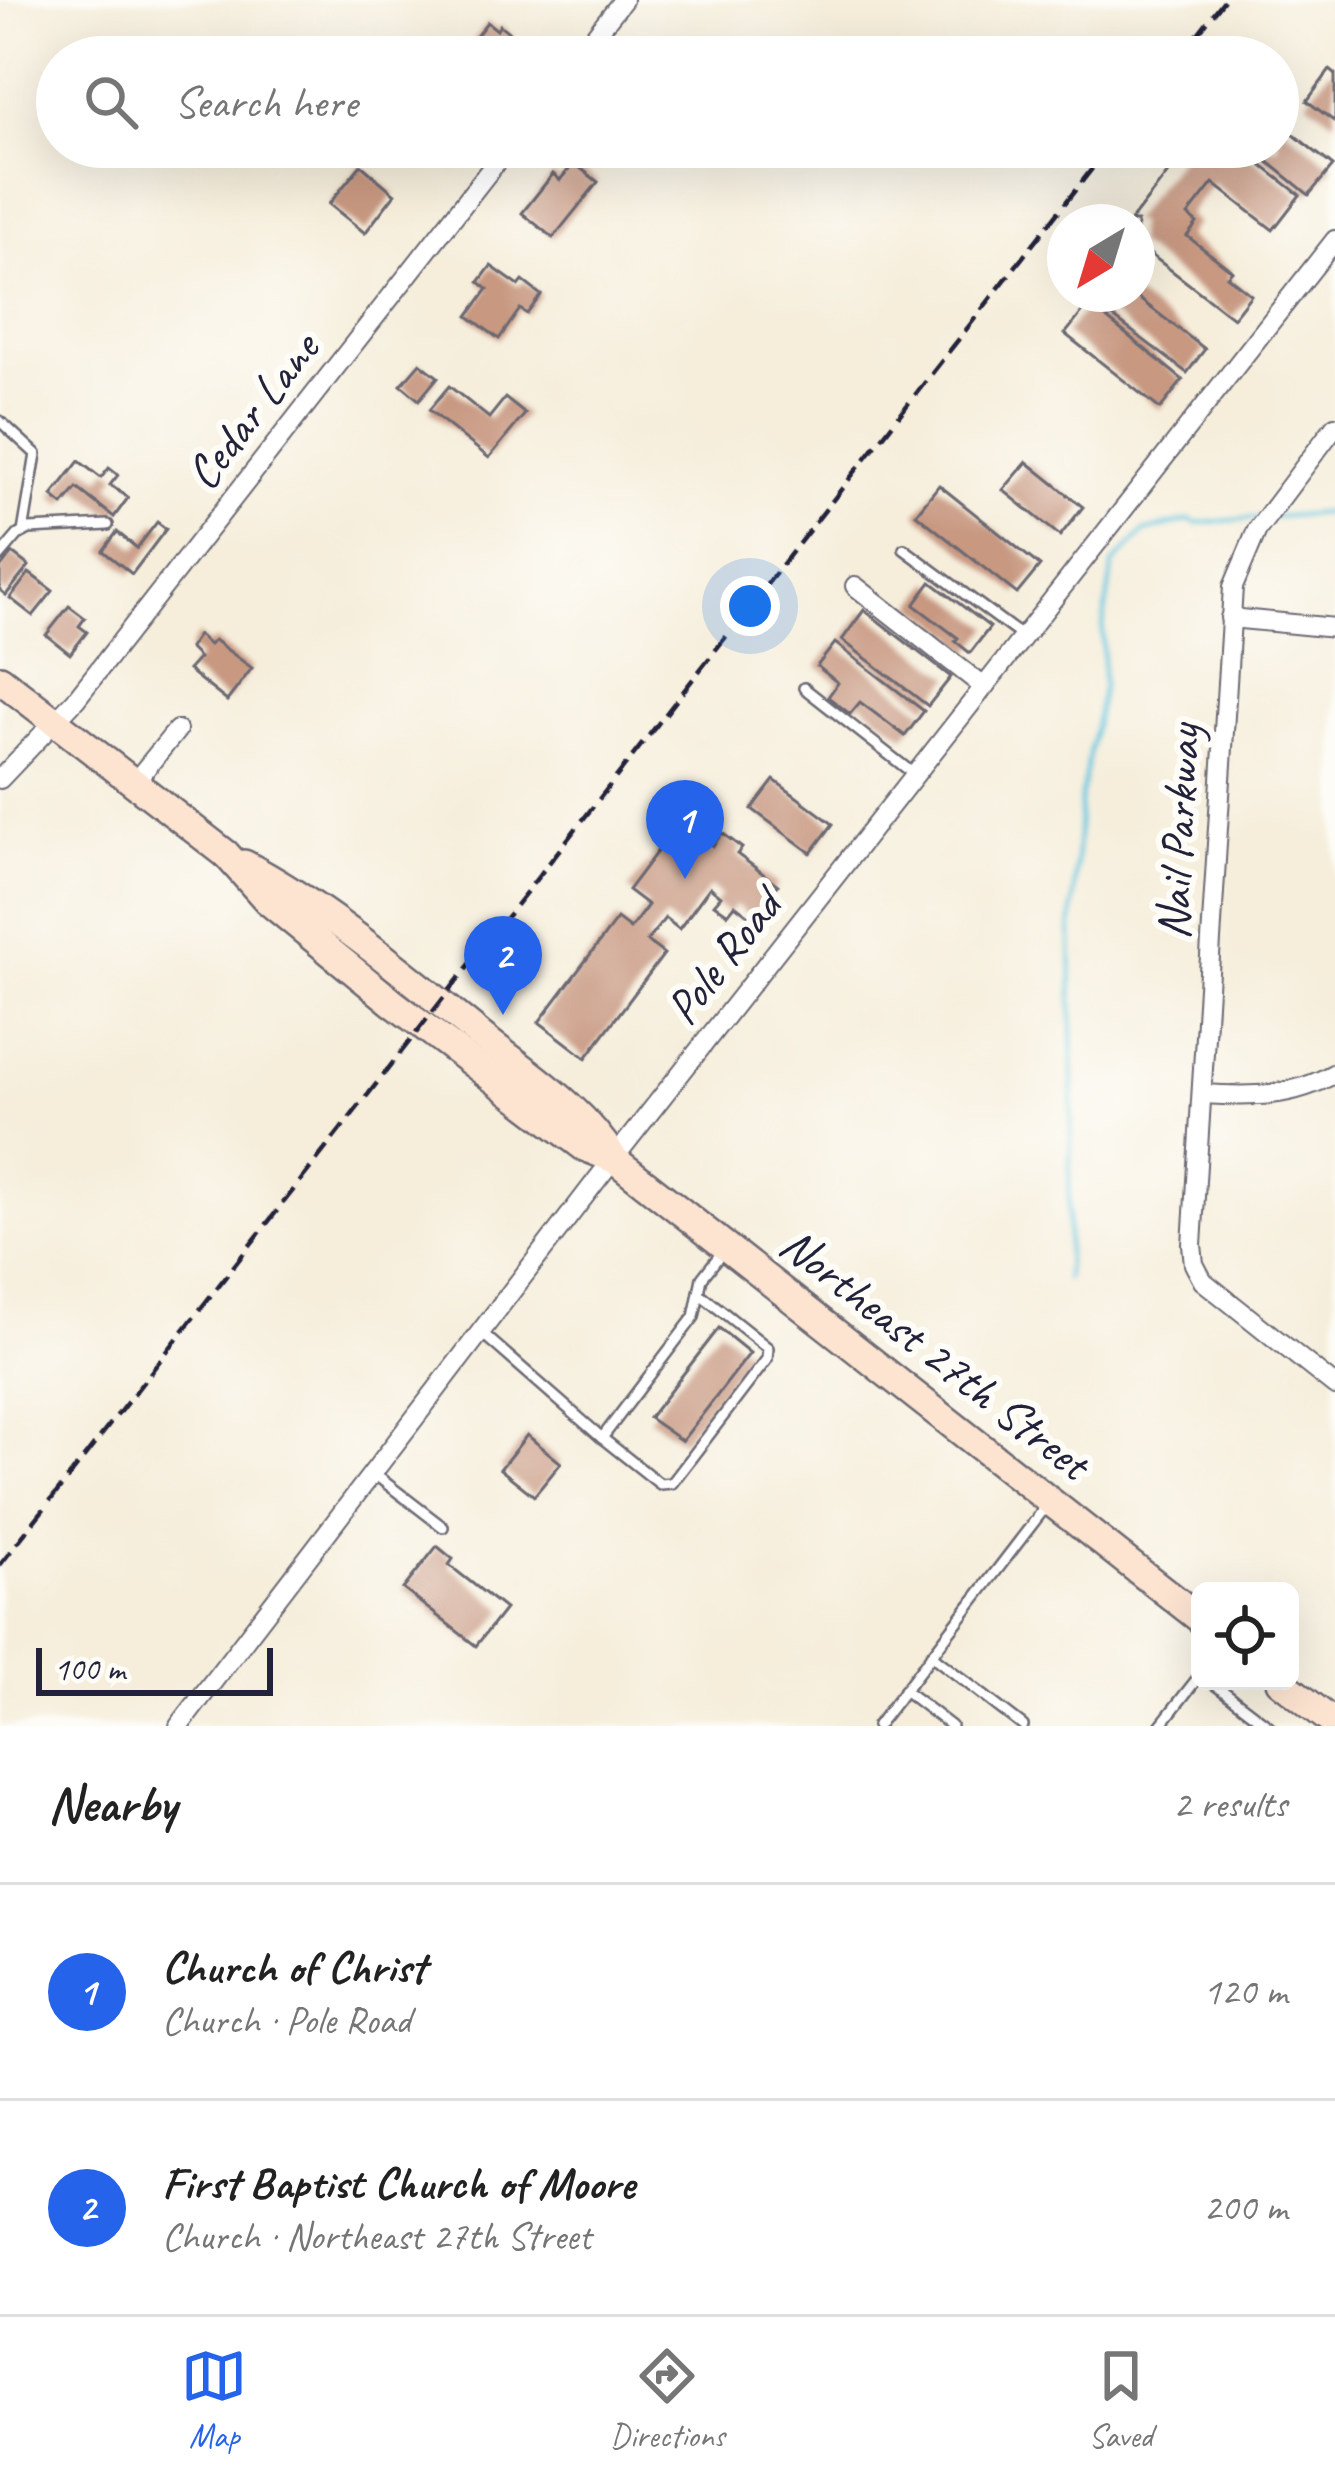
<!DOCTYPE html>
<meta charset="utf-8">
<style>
body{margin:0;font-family:Caveat,sans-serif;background:#f2f2f2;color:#222}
.controls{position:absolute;right:36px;bottom:36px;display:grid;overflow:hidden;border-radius:18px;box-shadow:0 12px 48px #0002}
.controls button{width:108px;height:108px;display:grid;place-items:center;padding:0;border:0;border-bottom:3px solid #e0e0e0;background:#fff;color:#222;font:60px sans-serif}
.compass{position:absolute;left:1047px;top:204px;width:108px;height:108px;border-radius:50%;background:#fff;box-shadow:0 12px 48px #0002;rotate:218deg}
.scale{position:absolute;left:36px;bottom:30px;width:237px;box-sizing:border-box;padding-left:12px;border:6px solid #22223b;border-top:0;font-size:33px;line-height:42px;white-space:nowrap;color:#22223b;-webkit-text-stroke:9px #fdfcf7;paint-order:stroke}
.you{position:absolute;left:750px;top:606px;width:42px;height:42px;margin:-30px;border:9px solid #fff;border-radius:50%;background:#1a73e8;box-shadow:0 0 0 18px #1a73e833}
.badge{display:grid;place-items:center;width:78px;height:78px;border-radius:50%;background:#2563eb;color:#fff;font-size:39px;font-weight:700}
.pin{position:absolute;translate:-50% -99px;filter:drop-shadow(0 3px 6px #0008)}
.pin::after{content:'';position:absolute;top:63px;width:42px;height:36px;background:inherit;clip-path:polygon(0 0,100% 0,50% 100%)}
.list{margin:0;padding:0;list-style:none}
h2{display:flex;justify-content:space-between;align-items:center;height:156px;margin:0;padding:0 48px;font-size:51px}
h2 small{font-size:39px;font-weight:400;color:#767676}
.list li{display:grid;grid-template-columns:78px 1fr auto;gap:36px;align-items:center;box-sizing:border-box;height:216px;padding:0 48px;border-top:3px solid #e0e0e0}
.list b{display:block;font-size:45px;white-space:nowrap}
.list p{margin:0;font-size:39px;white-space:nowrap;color:#767676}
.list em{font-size:39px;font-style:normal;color:#767676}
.icon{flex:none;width:66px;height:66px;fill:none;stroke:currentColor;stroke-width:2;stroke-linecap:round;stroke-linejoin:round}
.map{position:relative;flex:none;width:1335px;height:1726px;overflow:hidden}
.search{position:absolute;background:#fff;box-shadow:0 12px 48px #0002;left:36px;right:36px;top:36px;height:132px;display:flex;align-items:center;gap:30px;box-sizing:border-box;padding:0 42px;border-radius:66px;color:#767676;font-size:45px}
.sheet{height:588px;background:#fff}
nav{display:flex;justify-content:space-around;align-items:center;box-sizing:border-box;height:168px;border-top:3px solid #e0e0e0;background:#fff;font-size:33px;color:#767676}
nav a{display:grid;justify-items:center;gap:6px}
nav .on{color:#2563eb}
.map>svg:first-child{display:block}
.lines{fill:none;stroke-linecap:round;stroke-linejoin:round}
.stream{stroke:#61c5de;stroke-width:4.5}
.building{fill:#c89881}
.lane-casing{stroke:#6c6973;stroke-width:14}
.street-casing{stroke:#6c6973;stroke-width:22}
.secondary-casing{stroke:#6c6973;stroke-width:32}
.lane{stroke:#fff;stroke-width:9}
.street{stroke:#fff;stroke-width:18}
.secondary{stroke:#fde4d1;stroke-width:27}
.rail{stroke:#22223b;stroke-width:4.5;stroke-dasharray:18 9;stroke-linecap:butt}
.labels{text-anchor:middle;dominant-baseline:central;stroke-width:12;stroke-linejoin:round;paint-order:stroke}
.street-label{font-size:48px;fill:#22223b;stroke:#fdfcf7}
</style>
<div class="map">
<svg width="1335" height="1726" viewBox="0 0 1335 1726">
<rect width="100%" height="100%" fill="#fdfcf7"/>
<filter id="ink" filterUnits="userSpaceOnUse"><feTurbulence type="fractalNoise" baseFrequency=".00833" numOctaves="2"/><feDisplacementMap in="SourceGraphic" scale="24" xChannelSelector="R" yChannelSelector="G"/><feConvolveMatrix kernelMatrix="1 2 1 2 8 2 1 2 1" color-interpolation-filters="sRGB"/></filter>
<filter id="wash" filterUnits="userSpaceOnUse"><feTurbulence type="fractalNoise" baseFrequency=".004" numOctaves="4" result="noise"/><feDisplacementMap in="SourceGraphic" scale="48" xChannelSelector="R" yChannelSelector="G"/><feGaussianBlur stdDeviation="2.7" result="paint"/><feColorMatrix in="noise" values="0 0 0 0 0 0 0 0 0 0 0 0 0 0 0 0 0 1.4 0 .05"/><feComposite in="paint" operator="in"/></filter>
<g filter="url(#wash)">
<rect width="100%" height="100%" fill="#f6eedb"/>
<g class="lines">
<!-- stream -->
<g class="stream">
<polyline points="1275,517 1335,512"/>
<polyline points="1066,1279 1073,1079 1071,934 1081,796 1103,685 1103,627 1113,564 1144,532 1190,520 1196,523 1258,518"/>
</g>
</g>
<g id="blocks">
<!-- building -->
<g class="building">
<polygon points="487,22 497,30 500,25 513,36 510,40 528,54 526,57 466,57 475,46 471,43"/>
<polygon points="1330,70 1335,74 1335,122 1307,101"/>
<polygon points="1278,122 1333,166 1309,195 1250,147 1278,147"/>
<polygon points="1188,147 1238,147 1300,195 1273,230 1213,183 1188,215 1197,223 1187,236 1232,271 1227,276 1251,295 1233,318 1137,244 1137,222 1130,222"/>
<polygon points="574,163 598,182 553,238 522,213 553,174 560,180"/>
<polygon points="361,165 395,194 365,233 329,204"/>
<polygon points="491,266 519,286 523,281 541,295 527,314 520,309 499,339 468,316 488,289 479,282"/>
<polygon points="1083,294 1133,294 1205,349 1187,373"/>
<polygon points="1089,304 1183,380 1160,409 1065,334"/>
<polygon points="420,363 438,377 419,400 401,385"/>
<polygon points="449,386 489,418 505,398 525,414 489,458 429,410"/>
<polygon points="79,461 101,478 109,468 118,475 110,485 128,498 114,517 77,488 63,505 52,496"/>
<polygon points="1027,462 1083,507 1060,536 1003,490"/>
<polygon points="939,485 1040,566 1017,594 916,514"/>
<polygon points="157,522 166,529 132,574 103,551 117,532 137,548"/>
<polygon points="12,553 29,566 6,595 0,590 0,568"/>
<polygon points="29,573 53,591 33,616 10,598"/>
<polygon points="931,582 990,627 970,653 955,641 958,638 914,605"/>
<polygon points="69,606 85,618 79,626 87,632 70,654 46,635"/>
<polygon points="864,610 951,677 928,706 842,640"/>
<polygon points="198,635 209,645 214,640 252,668 227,701 188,670 199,658 189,648"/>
<polygon points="835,643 924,711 905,736 860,702 850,714 828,697 838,683 817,666"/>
<polygon points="774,780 833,824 811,853 752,809"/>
<polygon points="680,821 713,846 722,833 742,848 737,854 778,885 753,919 735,905 728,914 714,904 721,896 710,887 679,929 665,918 647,941 664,954 586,1058 539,1022 617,919 630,929 648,905 628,890"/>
<polygon points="719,1328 750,1353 682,1441 649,1418"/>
<polygon points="527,1435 561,1463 534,1496 500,1469"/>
<polygon points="437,1546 453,1559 449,1565 505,1609 476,1646 403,1589"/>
</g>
</g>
</g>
<g filter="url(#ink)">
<use href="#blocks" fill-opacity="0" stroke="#6c6973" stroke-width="3"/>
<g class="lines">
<!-- lane casing -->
<g class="lane-casing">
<g id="lane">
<polyline points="0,421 36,454 23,532"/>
<polyline points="904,549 1023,637"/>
<polyline points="0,556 18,535 29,529 108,525"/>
<polyline points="804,688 915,775"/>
<polyline points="482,1333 602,1438 694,1317 702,1278 723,1251"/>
<polyline points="602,1438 660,1484 672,1483 767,1359 768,1348 699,1293"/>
<polyline points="373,1473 443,1527"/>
<polyline points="931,1655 1023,1726"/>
<polyline points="1210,1681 1269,1726"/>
<polyline points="904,1690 951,1726"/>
<polyline points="877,1726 1047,1505"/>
<polyline points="1160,1726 1200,1675"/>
</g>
</g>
<!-- street casing -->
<g class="street-casing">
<g id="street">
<polyline points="578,57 623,0"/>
<polyline points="1335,426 1257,530 1233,587 1192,1245 1194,1264 1203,1281 1335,1386"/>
<polyline points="855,586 984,687"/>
<polyline points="1230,618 1335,628"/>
<polyline points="0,779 76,699 508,147"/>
<polyline points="134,783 177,730"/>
<path d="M1202,1094C1249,1097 1293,1098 1335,1073"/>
<polyline points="179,1726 596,1181 1335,240"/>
</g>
</g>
<!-- secondary casing -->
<g class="secondary-casing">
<g id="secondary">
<polyline points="0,679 226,854 267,900 393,1003 584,1147 614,1159 1200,1619"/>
<path d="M244,864C331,910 409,978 485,1039C531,1075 584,1109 614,1159"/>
<polyline points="1280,1681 1335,1724"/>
</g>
</g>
<!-- lane -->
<use href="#lane" class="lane"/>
<!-- street -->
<use href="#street" class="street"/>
<!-- secondary -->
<use href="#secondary" class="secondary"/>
<!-- rail -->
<g class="rail">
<polyline points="1180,57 1224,0"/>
<polyline points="0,1565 1109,147"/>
</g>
</g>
</g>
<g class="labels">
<!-- street labels -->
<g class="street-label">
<text transform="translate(252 411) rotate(-52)">Cedar Lane</text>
<text transform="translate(1178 832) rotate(-87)">Nail Parkway</text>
<text transform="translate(723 957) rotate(-52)">Pole Road</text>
<text transform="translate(935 1353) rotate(38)">Northeast 27th Street</text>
</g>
</g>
</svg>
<div class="controls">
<button><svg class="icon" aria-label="locate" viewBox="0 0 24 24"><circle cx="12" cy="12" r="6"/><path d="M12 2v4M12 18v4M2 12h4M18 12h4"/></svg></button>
</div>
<svg class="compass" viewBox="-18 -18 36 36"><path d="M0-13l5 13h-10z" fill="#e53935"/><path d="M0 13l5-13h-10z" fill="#767676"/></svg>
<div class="scale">100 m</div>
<div class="you"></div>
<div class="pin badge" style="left:685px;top:879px">1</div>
<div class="pin badge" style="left:503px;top:1015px">2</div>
<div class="search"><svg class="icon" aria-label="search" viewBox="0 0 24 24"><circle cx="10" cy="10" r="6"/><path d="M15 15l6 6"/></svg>Search here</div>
</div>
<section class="sheet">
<h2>Nearby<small>2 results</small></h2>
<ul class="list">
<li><span class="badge">1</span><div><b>Church of Christ</b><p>Church · Pole Road</p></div><em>120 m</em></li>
<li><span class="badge">2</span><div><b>First Baptist Church of Moore</b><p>Church · Northeast 27th Street</p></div><em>200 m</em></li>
</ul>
</section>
<nav>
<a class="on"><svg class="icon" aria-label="map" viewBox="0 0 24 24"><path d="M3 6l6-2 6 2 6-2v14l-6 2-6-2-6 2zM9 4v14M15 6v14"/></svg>Map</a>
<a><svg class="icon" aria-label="directions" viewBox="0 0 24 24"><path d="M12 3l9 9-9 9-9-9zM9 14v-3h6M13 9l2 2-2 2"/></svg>Directions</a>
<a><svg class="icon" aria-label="saved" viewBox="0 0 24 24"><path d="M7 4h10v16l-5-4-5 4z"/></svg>Saved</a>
</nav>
